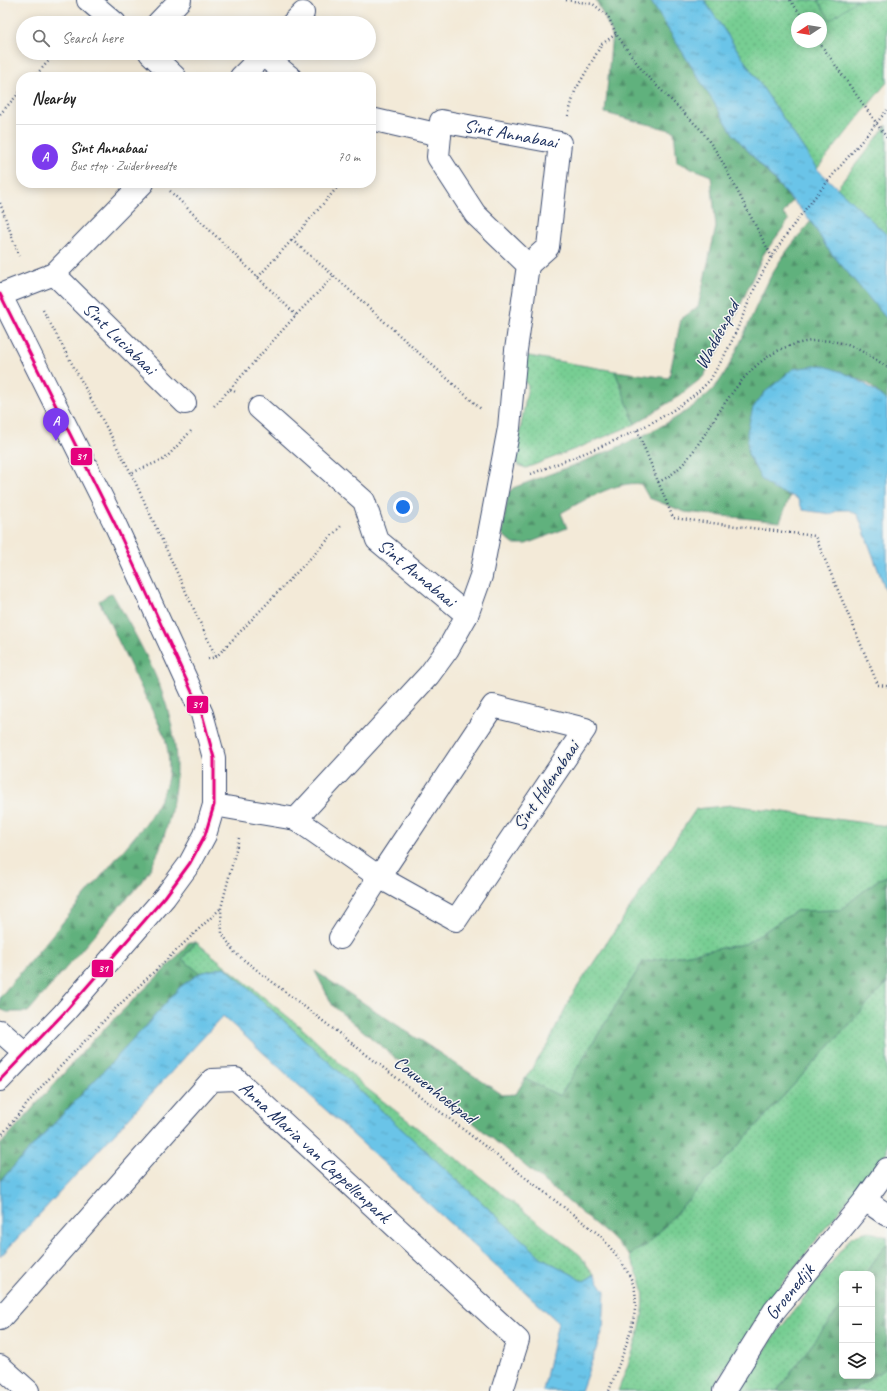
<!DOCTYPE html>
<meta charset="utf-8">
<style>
body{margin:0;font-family:Caveat,sans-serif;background:#f2f2f2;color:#222}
.controls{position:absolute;right:12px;bottom:12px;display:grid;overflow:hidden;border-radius:8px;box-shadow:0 2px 10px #0003}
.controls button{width:36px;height:36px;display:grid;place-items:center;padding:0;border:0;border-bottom:1px solid #e0e0e0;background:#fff;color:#222;font:20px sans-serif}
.compass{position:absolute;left:791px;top:12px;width:36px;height:36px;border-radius:50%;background:#fff;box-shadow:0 2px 10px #0003;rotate:258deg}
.you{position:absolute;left:403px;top:507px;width:14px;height:14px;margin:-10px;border:3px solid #fff;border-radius:50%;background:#1a73e8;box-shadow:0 0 0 6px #1a73e833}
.badge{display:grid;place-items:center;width:26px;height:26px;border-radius:50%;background:#7c3aed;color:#fff;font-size:13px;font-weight:700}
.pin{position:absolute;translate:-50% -33px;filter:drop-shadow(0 1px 2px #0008)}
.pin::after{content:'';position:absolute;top:21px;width:14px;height:12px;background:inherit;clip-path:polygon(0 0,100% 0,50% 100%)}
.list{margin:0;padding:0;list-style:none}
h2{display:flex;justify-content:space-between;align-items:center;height:52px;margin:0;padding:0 16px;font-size:17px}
h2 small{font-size:13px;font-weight:400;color:#767676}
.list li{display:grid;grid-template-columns:26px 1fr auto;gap:12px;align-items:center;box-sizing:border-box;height:64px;padding:0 16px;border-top:1px solid #e0e0e0}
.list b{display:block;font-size:15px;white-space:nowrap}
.list p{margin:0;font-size:13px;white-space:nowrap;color:#767676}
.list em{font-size:13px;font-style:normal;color:#767676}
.icon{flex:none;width:22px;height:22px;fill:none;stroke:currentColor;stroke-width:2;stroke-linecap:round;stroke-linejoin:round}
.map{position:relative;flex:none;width:887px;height:1391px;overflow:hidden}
.search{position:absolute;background:#fff;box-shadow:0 2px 10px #0003;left:16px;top:16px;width:360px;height:44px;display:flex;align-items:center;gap:10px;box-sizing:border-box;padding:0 14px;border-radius:22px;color:#767676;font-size:15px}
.panel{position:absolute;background:#fff;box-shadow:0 2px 10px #0003;left:16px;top:72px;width:360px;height:116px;border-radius:16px}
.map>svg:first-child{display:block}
.grass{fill:url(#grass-dots);stroke:#497e78;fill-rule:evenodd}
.forest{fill:url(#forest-firs);stroke:#3e706e}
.park{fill:url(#park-crowns);stroke:#497e78}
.water{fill:url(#water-ripples);stroke:#437aa3}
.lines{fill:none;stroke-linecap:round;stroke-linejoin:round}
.minor-casing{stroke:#3b4b70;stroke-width:24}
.path{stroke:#3b4b70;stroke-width:2.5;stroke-dasharray:1 3;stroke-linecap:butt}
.minor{stroke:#fff;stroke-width:22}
.bus-1-casing{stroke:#f6f6f2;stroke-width:6}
.bus-1{stroke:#e5007d;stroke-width:3}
.labels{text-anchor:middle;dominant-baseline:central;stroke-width:3;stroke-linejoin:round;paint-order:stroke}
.street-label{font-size:19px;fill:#1b2f5e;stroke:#f6f6f2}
.line-badge{stroke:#f6f6f2;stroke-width:1.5}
.badge-label{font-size:11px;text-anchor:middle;font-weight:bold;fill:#fff}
</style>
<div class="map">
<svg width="887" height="1391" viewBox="0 0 887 1391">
<defs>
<pattern id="grass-dots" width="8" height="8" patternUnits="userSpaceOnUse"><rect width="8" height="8" fill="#77ce93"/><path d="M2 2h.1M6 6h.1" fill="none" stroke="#66b181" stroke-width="1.8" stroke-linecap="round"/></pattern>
<pattern id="forest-firs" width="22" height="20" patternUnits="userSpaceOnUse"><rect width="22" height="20" fill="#61b17d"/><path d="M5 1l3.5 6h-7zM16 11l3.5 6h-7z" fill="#4f906a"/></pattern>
<pattern id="park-crowns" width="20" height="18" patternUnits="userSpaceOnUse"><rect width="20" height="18" fill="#77ce93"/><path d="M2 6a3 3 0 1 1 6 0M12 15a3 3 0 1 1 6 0" fill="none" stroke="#66b181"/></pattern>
<pattern id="water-ripples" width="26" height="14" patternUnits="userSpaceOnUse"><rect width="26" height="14" fill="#6bc4e8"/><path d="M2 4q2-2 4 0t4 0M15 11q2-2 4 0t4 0" fill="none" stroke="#57a0bf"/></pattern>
</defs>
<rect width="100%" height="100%" fill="#f6f6f2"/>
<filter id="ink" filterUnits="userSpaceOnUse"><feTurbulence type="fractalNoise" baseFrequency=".025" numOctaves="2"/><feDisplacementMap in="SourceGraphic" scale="8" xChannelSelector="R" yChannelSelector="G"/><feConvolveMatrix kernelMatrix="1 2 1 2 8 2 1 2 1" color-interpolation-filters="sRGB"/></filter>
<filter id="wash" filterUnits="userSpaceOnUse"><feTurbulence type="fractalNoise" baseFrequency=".012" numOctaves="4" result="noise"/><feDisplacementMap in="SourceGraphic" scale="16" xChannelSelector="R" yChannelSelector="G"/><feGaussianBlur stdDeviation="0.9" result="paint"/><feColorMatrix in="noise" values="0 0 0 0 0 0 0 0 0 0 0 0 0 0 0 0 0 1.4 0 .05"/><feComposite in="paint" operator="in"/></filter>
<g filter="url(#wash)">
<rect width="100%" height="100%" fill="#f3ead8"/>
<!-- grass -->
<g class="grass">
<path d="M704,0H887V82L817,169ZM797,18H821V42H797Z"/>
<polygon points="887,125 887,235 837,188"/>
<polygon points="523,355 615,371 635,424 578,448 526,468 518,465 515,460 528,386 519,374"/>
<polygon points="732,805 887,826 887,876 879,879 840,910 796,911 745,944 643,962 560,1096 525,1079 547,1046 572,995 696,809"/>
<polygon points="196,942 303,1029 365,1087 580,1255 594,1275 584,1281 542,1258 225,967 200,973 182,959"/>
<path d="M887,983V1152L855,1190L765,1306L711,1391H618C628,1365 648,1317 643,1290C641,1278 633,1266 629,1255L648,1244Z"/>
<polygon points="868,1231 887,1237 887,1243 865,1274 842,1274 842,1305 777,1391 741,1391 772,1339 852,1236"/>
<polygon points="887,1367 887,1391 851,1391"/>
</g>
<!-- forest -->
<g class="forest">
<polygon points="596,0 650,0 734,135 792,201 783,214 789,220 763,255 724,341 703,377 679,396 635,424 615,371 669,378 681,319 698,307 716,227 711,176 677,162 674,131 605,113 612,33"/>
<path d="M811,221L827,248L887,319V401L869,384L848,374L748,454C761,478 763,486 790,496L780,522L685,512L649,498L641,484C617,480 581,502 561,513L567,528L526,544H513L502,534L508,493L513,488C569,466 692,427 723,376C740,348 751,315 766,286C777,261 794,242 811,221Z"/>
<path d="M112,593C153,666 191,728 170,815C165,835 158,857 147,874C136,890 122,903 109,918C82,949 55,981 28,1012H7L0,1009V997L146,823C167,790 174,776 165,737L99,601Z"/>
<polygon points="887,876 887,983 648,1244 629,1255 607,1234 333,1006 315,971 503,1095 516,1094 525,1079 560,1096 643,962 745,944 796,911 840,910 879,879"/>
<polygon points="189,942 196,942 182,959 200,973 180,987 144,1028 0,1181 0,1145 95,1038 176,958"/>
<polygon points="887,1243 887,1367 851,1391 777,1391 842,1305 842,1376 872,1376 872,1274 865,1274"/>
</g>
<!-- park -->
<polygon class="park" points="818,0 857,0 830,20"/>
<!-- water -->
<g class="water">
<polygon points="650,0 704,0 817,169 887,235 887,319 827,248 811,221 734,135"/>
<path d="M821,365C850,374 864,381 887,401V594L858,515L849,510H838L831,514L803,510L797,498L773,489L761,479L748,454L747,432L753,408L764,393L793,369Z"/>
<polygon points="225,967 542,1258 584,1281 594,1275 605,1291 603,1330 581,1391 543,1391 558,1322 223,1016 0,1257 0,1181 144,1028 180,987 200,973"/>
</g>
</g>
<g filter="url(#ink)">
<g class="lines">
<!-- minor casing -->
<g class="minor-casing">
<g id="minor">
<polyline points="88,0 115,23"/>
<polyline points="158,23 180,0"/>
<polyline points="293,23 303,13"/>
<polyline points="150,53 175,77"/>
<polyline points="263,55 290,77"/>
<polyline points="241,77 265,53"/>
<path id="s1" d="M440,135L441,121L560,143L548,247L528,265"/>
<path id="s2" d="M54,274L185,403"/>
<polyline points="0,294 115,524 202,714 214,758 214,805 205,835 190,863 165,897 64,1013 0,1080"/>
<polyline points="0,295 54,274 143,183"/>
<path id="s3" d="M259,408L364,501L377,540L467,615"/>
<polygon points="493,706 585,729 456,920 379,877"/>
<polyline points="214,805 296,819 429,675 448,649 467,615 481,576 509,428 516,350 528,265 475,214 438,157 440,135 371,119"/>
<polyline points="296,819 379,877 340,938"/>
<polyline points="0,1031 25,1053"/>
<polyline points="865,1200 887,1215"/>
<path id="s4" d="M0,1319L212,1080L236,1079L518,1340L502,1391"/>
<polyline points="0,1366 28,1391"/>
<path id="s5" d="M724,1391L774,1311L865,1200L887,1169"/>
</g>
</g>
<!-- path -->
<g class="path">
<polyline points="566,0 593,4 608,16 616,34 644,73 702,131 718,154 772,257"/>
<polyline points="790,0 803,18"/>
<polyline points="819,42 887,138"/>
<polyline points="34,77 56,53"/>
<polyline points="0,114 21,91"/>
<polyline points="568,116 575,91 602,44 616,34"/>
<polyline points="170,191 296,315"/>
<polyline points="0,203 19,256"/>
<polyline points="334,276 482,410"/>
<polyline points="258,277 292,240"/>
<polyline points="43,310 131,473"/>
<polyline points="230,389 296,315 334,276 292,240 341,183"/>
<polyline points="214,406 230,389 235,392"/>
<polyline points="637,430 673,518 815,536 878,685 887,686"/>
<polyline points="191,431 165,459 131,473 216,657"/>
<path d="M531,474C586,452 668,425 709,381C713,376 716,369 720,363C738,334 747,300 764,270C797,212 845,163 887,110"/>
<path d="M658,482C677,474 688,459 699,443C726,403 749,354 800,343C836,335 858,347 887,367"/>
<polyline points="208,659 216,657 342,525"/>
<path d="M239,838L221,908L222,933L235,953L601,1236C613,1252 628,1267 634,1287C642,1315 618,1364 609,1391"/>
<polyline points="0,1137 41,1087 117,1007 221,908"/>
</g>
<!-- minor -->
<use href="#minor" class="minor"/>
<!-- bus-1 casing -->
<g class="bus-1-casing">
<polyline id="bus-1" points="0,294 115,524 202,714 214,758 214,805 205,835 190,863 165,897 64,1013 0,1080"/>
</g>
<!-- bus-1 -->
<use href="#bus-1" class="bus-1"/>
</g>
</g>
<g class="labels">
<!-- street labels -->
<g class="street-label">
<text stroke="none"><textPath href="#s1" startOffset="85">Sint Annabaai</textPath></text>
<text transform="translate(717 335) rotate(-62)">Waddenpad</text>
<text stroke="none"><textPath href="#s2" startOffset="92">Sint Luciabaai</textPath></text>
<text stroke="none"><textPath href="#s3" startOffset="233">Sint Annabaai</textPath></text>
<text transform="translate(546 786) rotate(-56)">Sint Helenabaai</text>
<text transform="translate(435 1090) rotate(38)">Couwenhoekpad</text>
<text stroke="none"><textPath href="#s4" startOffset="451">Anna Maria van Cappellenpark</textPath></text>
<text stroke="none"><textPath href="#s5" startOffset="119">Groenedijk</textPath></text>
</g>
</g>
<g class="line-badge">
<rect x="70" y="447" width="23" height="19" rx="4" fill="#e5007d"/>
<rect x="186" y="695" width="23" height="19" rx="4" fill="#e5007d"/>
<rect x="91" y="959" width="23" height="19" rx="4" fill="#e5007d"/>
</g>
<g class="badge-label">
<text x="81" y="460">31</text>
<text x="197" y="708">31</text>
<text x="103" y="972">31</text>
</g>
</svg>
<div class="controls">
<button>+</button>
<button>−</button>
<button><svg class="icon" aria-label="layers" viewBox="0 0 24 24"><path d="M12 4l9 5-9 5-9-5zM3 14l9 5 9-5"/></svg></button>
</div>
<svg class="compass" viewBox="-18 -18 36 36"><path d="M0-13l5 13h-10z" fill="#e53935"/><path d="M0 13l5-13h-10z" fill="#767676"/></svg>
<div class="you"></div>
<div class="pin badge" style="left:56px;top:441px">A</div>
<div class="search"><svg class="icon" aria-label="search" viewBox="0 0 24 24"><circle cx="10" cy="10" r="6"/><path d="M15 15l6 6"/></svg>Search here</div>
<section class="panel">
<h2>Nearby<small></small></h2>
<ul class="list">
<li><span class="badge">A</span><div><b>Sint Annabaai</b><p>Bus stop · Zuiderbreedte</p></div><em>70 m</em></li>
</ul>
</section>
</div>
